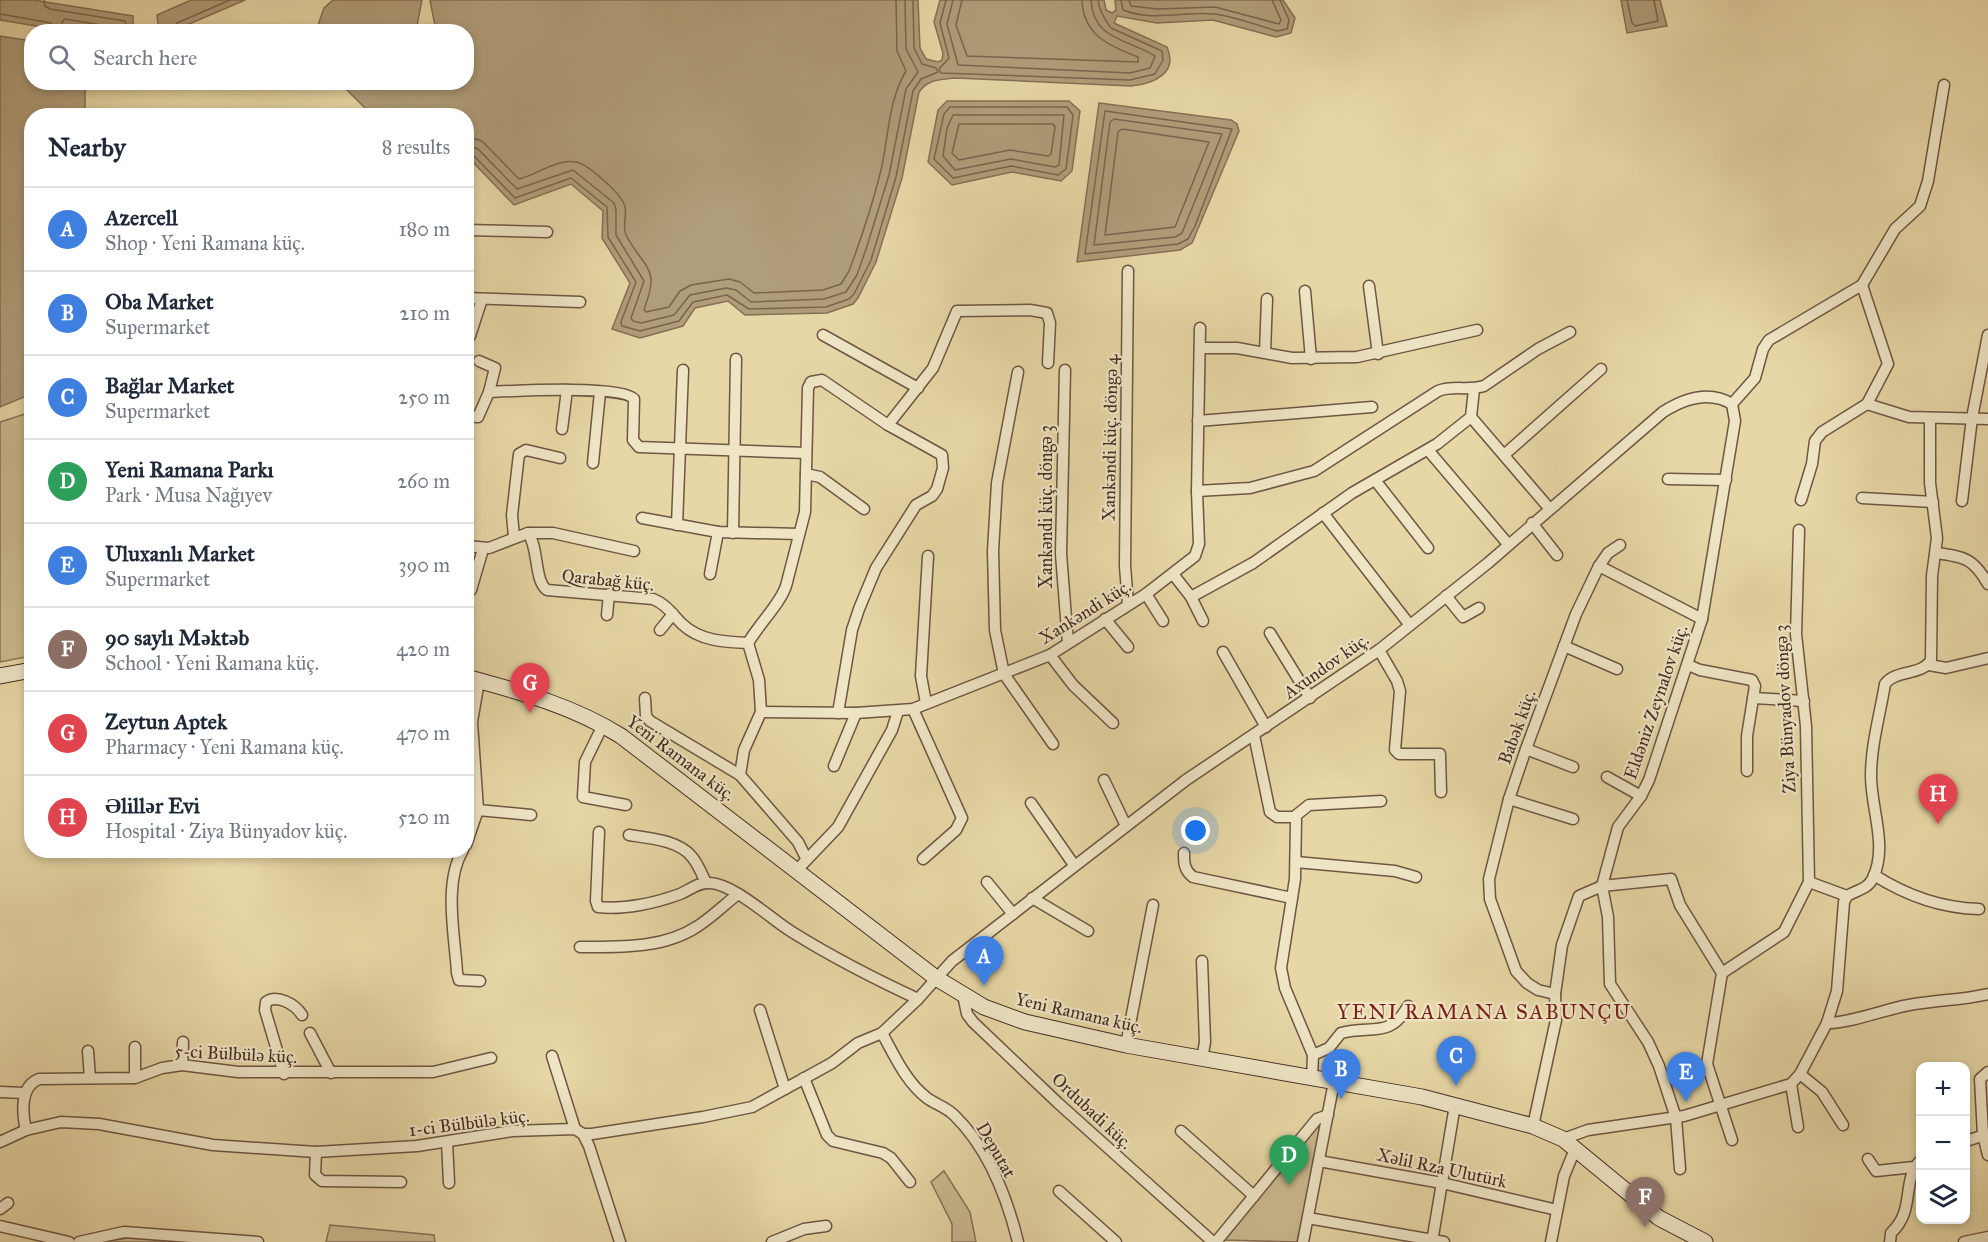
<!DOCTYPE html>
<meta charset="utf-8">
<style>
body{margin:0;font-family:"IM FELL Great Primer",serif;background:#f6f6f7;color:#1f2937}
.controls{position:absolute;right:18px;bottom:18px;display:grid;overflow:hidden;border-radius:12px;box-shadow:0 3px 9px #0003}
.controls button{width:54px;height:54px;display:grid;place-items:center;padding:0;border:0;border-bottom:2px solid #e0e1e3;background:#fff;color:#1f2937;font:30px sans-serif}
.you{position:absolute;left:1196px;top:831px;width:21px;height:21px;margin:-15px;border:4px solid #fff;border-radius:50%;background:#1a73e8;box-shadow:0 0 0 9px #1a73e833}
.badge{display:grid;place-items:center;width:39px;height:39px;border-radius:50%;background:#d93025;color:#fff;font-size:20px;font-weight:700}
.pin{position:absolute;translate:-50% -50px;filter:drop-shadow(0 2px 3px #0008)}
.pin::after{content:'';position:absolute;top:32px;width:21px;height:18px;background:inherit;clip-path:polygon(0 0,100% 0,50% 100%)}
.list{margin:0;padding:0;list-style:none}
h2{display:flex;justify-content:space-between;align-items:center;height:78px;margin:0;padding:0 24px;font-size:26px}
h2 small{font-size:20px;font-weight:400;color:#747a83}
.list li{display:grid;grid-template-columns:39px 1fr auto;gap:18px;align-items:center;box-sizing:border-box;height:84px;padding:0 24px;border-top:2px solid #e0e1e3}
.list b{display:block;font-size:22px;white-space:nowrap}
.list p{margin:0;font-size:20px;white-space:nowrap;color:#747a83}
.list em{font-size:20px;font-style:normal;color:#747a83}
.icon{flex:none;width:33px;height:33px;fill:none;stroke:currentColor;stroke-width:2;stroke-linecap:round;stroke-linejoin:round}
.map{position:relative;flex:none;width:1988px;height:1242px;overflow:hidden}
.search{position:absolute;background:#fff;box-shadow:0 3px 9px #0003;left:24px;top:24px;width:450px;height:66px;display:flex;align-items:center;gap:15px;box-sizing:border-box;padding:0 21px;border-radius:24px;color:#747a83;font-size:22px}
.panel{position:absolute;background:#fff;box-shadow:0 3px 9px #0003;left:24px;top:108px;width:450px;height:750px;border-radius:24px}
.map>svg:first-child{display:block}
.green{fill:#cbba90;stroke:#887259;stroke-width:1.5}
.water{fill:#b09d79;stroke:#856f56;stroke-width:1.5}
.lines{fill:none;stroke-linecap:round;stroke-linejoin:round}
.shore{stroke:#7a644e;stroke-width:1.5}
.street-casing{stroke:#6d5643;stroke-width:13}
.secondary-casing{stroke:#442b22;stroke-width:17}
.street{stroke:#efe5c5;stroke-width:10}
.secondary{stroke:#efe5c5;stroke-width:15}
.labels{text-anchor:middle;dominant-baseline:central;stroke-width:4.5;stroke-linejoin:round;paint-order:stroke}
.street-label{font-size:18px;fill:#442b22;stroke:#efe5c5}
.quarter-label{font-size:21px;letter-spacing:1.5px;fill:#7a1f14;stroke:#efe5c5}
</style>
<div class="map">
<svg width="1988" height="1242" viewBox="0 0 1988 1242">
<rect width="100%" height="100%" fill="#e7d7a6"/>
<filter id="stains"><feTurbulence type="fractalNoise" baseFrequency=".00333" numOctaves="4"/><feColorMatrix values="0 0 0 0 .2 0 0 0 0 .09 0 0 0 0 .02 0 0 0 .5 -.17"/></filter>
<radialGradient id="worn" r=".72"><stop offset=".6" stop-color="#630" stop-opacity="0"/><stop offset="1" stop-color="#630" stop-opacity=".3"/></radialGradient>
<!-- green -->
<g class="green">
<polygon points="31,412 31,656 0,662 0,422"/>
<polygon points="1323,1125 1297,1242 1223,1240 1314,1129"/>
<polygon points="944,1171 970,1212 976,1242 952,1242 952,1224 931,1182"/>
<polygon points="330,1225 434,1235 435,1242 326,1242"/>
<polygon points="129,1238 188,1242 100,1242"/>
</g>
<!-- water -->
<g class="water">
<polygon points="0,0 33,0 133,16 133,31 66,31 0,20"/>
<polygon points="191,0 245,0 173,31 159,31 157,15"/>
<polygon points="333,0 422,0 416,31 316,31 324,8"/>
<path d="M430,0H918L920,48L926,59L938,62L942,60L943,53L934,22L940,0H1104L1106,10L1112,13L1116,10L1115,0H1283L1295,18L1291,33L1276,37L1213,20L1157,23L1117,16L1114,23L1167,47C1179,74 1152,84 1131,86L955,78C939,80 928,79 919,92L902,178L876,262L858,298L853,304L827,313L745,315L728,301L695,308L683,326L640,338L612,329L630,283L602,238L603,211L571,184L514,205L467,156L466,116L372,115L340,83L466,82V32L436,31Z"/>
<polygon points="1621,0 1660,0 1667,26 1627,33"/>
<polygon points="0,36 31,41 32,82 85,83 85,115 32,116 31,394 0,407"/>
<polygon points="947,101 1069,101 1080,111 1072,171 1061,181 1012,172 952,185 928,162 938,110"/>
<polygon points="1099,103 1231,120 1237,124 1239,131 1192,243 1180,250 1077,262"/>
</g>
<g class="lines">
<!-- shore -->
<g class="shore">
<polyline points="44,0 45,6 50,9 125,21 128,32"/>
<path d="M946,0L940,23L949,58L939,69L941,73L1130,80L1155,74L1163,60L1162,51L1111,28C1105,20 1099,11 1098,0"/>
<path d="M953,0L947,24L958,65L1130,73L1150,68L1155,56C1128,39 1093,40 1091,0"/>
<path d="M962,0L956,25L967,56L1138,62V57C1109,46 1083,35 1082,0"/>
<path d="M1121,0L1123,10C1153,22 1184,11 1215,14C1236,17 1257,25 1277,31L1287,29L1289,20L1280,0"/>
<polyline points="1129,0 1131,6 1158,9 1215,7 1279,24 1281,20 1272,0"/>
<polyline points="1627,0 1632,23 1635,26 1658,21 1654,0"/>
<polyline points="0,14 51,23 56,32"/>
<polyline points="64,32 62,22 65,19 118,28 120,32"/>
<polyline points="173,32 177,23 230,0"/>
<polygon points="950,107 1067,107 1073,115 1066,169 1058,175 1011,166 953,178 934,159 944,114"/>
<polygon points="1105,111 1232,129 1195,226 1188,239 1178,244 1085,254"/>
<polygon points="953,115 1064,115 1059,165 1055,167 1011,159 955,170 943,156 947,128"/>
<polygon points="1114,119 1222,134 1182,233 1175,237 1094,245 1110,122"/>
<polygon points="959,124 1053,124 1055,127 1051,154 1048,156 1010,150 959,160 952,153"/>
<polygon points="1122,129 1209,142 1175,227 1105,235 1118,132"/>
<path d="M466,136L482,141L519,179C537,175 557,158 576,162C588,164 623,195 625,207C627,216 622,227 626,235C644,269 661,267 644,309L646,312L669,307L680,291L691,285L729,279L740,282L754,293L823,290L841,284L849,271C861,239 872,206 880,174C889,139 887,103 906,71L897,51L896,0"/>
<polyline points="466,145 478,149 517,189 573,170 614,203 616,210 616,235 644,281 631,318 633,321 641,323 674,315 690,295 726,288 736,290 751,302 824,299 846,292 857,275 867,246 889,175 906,89 918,72 906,49 905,0"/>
<polyline points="466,153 473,155 515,198 571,178 607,207 608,237 636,282 621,322 622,326 640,331 679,321 693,302 727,295 749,309 826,307 849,299 854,294 871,260 896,177 913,91 921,79 938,72 936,68 922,64 914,48 913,0"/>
</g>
<!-- street casing -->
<g class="street-casing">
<g id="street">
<polyline points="466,230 547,232"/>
<polyline points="1128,271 1125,566 1128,604"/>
<polyline points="1369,286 1378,354"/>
<polyline points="1305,291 1311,359"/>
<polyline points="466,298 580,302"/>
<polyline points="823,335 918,388"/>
<polyline points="470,336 482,299"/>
<polyline points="1200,348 1237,348 1292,358 1357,357 1477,330"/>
<polyline points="1265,352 1267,299"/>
<polyline points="479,361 495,368 489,392"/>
<polyline points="1065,370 1061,554 1068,643"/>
<polyline points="1018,372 997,483 993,551 995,630 1004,674 1053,744"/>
<polyline points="1732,404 1755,378 1763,349 1769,340 1862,285 1895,229 1920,206 1928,181 1944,85"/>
<polyline points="1867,404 1909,417 1988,419"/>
<path d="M466,416L478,417L489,392C512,391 623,385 634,399L633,440L639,447L806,453"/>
<polyline points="1471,417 1549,508"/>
<polyline points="1198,421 1372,407"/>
<polyline points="888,425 933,368 957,311 1030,310 1047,313 1050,323 1048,363"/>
<polyline points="562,429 567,390"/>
<polyline points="1428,450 1508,544"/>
<polyline points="1504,455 1601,369"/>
<polyline points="593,463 600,392"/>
<polyline points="806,474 820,477 864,509"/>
<polyline points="1668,479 1726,480"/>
<polyline points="1375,480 1428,548"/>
<path d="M1197,491L1250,488L1314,471L1438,391C1453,385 1468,391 1484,386L1538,349L1570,332"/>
<polyline points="1862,498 1933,502"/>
<polyline points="1801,500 1812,464 1815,441 1822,432 1867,404 1888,364 1862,285"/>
<polyline points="1962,501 1972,418 1988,335"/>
<polyline points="1323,513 1409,624"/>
<polyline points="642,518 718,532 799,534"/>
<polyline points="1532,523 1557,555"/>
<polyline points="677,525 683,370"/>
<polyline points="1799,530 1796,634 1806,726 1809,882 1847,896"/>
<polyline points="528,533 553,533 634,551"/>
<polyline points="733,533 736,359"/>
<polyline points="514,537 512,515 519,454 526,450 560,458"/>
<path d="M466,546L489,548L528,533C539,548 534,581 547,590L653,599C666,604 672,614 682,624C700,641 724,642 748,643L759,680L761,712L744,750L740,775"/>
<path d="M1936,553C1965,557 1973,558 1988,584"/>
<polyline points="1599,566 1608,553 1620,545"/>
<polyline points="710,574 718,532"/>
<polyline points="1173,574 1191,597 1253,563 1352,493 1437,444 1471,417 1474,389"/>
<polyline points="471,590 483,549"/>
<polyline points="1146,594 1163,621"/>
<polyline points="1446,596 1463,617 1479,608"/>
<polyline points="1191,597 1203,621"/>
<polyline points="607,615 609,594"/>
<polyline points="1105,619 1128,647"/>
<polyline points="660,630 673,614"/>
<polyline points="1270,633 1310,698"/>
<path d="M748,643C759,624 780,604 786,586L805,512L808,388L811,382L822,380L888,425L942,455L943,468L937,489L932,496L916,505L876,568L859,609L852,630L838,713"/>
<polyline points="1564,646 1617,669"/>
<polyline points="1379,650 1397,681 1400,691 1395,750 1399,754 1440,754 1441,792"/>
<polyline points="1223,652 1266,727"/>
<polyline points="1050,655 1073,685 1113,723"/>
<polyline points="1688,665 1700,670 1752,680 1755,686 1747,736 1747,771"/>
<polyline points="1929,665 1946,668 1988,658"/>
<polyline points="645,698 646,716 650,721 740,775 798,842 806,858"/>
<polyline points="1753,698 1804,701"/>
<polyline points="926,703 921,676 928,556"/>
<polyline points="913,709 962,818 956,830 923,859"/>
<polyline points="761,712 856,713 913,709 1050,655 1146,594 1195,556 1199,544 1197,491 1200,328"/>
<polyline points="603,725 585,762 583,797 626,805"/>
<polyline points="1254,735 1270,812 1277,817 1294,817 1296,820 1295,879 1281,968 1285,988 1313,1055 1312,1079"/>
<polyline points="1526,749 1573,767"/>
<polyline points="834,766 856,713"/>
<polyline points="1607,777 1641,796"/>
<polyline points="1104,780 1126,826"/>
<polyline points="1509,799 1573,819"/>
<polyline points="1031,803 1074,865"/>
<polyline points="478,810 531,815"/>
<polyline points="1294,817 1309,805 1381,801"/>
<path d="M599,832L596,901L598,907C624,910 656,903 680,894C690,890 698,882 710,883C734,884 771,919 792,932C832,957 875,979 918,999"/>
<path d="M629,835C648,838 679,840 692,857C698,864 702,874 706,883"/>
<polyline points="466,845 478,810 472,722 479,681"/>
<path d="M463,850C443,883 455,936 457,973L459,980L480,981"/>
<path d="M1184,853C1184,863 1184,870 1193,877L1292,898"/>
<polyline points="1296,862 1395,871 1416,877"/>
<polyline points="796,871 838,827 892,730 898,711"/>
<path d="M1874,875C1907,896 1940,908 1979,909"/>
<polyline points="987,882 1013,914"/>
<polyline points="1032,898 1088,931"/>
<path d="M580,947C619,947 664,949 698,926C712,917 724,905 738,894"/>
<polyline points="1202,961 1205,1042 1202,1059"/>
<polyline points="1722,973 1784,932 1809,882"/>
<polyline points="1555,994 1538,990 1527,983 1516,971 1490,899 1489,879 1509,799 1526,749 1576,614 1599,566 1702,619"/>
<polyline points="963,995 967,1014 973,1022 1058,1103 1213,1242"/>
<polyline points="760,1010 785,1089"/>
<path d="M1827,1023C1847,1024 1886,1009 1909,1005C1936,1000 1962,1000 1988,994"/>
<polyline points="310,1033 331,1073"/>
<path d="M882,1033C894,1055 906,1082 927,1098C935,1104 946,1107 954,1115C988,1148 1007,1197 1018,1242"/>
<polyline points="1126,1045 1153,905"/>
<polyline points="88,1051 90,1078"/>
<path d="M1313,1055L1329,1048L1341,1033C1371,1025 1390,1039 1408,1006"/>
<polyline points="552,1056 575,1129"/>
<polyline points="182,1065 183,1042"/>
<polyline points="1988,1072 1980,1079 1983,1135 1988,1155"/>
<path d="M284,1074L265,1010L266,1002C277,994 295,1004 302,1015"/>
<polyline points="1800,1074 1822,1092 1843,1125"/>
<polyline points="135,1078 135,1047"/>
<polyline points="804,1078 827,1135 833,1141 883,1153 891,1158 910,1182"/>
<polyline points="1791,1084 1798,1127"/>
<polyline points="0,1092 25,1093"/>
<polyline points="1533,1126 1556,1020 1555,994 1562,945 1579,896 1602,886 1618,827 1641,796 1649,780 1702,619 1735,421 1732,404"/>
<path d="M26,1130C22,1113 20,1086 39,1079L135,1078L162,1068L182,1065L238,1072H433L491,1058"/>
<polyline points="1181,1131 1254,1196"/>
<polyline points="583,1134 589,1146 620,1242"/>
<path d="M1563,1139L1588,1130L1684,1116L1791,1084L1800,1074L1827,1023L1837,991L1844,902L1847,896C1857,890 1868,889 1873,878C1888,846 1871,809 1871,776C1871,745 1880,714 1885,684C1896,669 1922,676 1931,660L1932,576L1937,538L1930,483V419"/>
<polyline points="1966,1141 1988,1134"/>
<path d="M0,1142L26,1130L61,1122L99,1124L213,1145L316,1152L417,1146L512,1131L575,1129L583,1134H592L703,1117L752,1107L832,1063L858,1043L882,1033L918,999L952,961L1186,780L1379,650L1488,563L1663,412C1685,398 1709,390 1732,404"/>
<polyline points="447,1142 449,1183"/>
<polyline points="316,1152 315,1175 322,1181 401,1182"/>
<polyline points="1868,1159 1876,1171 1914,1167"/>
<polyline points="1319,1161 1442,1183 1557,1210"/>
<polyline points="1680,1169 1676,1118 1659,1066 1648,1042 1610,984 1608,917 1602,886 1671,879 1680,905 1722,973 1707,1064 1732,1140"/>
<polyline points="1059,1191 1116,1242"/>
<polyline points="0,1209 8,1203"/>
<polyline points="1308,1218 1444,1242"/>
<polyline points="0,1226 69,1242"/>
<polyline points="79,1242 124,1232 258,1242"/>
<polyline points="772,1242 804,1229 826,1226"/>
<polyline points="1216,1242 1317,1119 1328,1115"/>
<polyline points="1303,1242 1334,1082"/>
<polyline points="1432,1242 1455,1105"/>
<polyline points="1551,1242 1564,1176 1575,1149"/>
<path d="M1890,1242L1891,1233C1916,1210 1901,1181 1920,1161"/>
<polyline points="1964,1242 1988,1237"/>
</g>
</g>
<!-- secondary casing -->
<g class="secondary-casing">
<g id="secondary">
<polyline points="0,676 32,670"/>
<path d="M466,677C521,692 573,706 621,736L936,978L984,1007L1025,1022L1126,1045L1422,1097L1533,1126L1563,1139L1659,1218L1705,1242"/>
</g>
</g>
<!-- street -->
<use href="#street" class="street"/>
<!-- secondary -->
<use href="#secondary" class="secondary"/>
</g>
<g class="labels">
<!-- street labels -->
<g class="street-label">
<text transform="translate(1110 438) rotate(-89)">Xankəndi küç. döngə 4</text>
<text transform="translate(1046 507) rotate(-90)">Xankəndi küç. döngə 3</text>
<text transform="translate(608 580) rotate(6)">Qarabağ küç.</text>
<text transform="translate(1085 612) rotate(-32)">Xankəndi küç.</text>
<text transform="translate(1326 666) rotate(-35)">Axundov küç.</text>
<text transform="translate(1656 702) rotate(-71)">Eldəniz Zeynalov küç.</text>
<text transform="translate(1785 709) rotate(-93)">Ziya Bünyadov döngə 3</text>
<text transform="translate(1517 727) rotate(-70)">Babək küç.</text>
<text transform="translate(681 758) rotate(37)">Yeni Ramana küç.</text>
<text transform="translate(1079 1013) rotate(13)">Yeni Ramana küç.</text>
<text transform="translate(236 1054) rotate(3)">5-ci Bülbülə küç.</text>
<text transform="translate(1092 1111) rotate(43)">Ordubadi küç.</text>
<text transform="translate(469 1123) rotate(-7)">1-ci Bülbülə küç.</text>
<text transform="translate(996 1150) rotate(60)">Deputat</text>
<text transform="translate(1442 1168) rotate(12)">Xəlil Rza Ulutürk</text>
</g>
<!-- quarter labels -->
<g class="quarter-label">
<text x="1484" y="1012">YENI RAMANA SABUNÇU</text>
</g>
</g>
<rect width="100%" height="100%" filter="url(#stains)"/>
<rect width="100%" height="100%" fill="url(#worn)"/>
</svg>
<div class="controls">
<button>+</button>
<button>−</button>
<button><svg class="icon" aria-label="layers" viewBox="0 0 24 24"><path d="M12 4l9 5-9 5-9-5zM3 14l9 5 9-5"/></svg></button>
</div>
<div class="you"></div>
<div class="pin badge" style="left:984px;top:986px;background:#3f7fe0">A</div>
<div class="pin badge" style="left:1341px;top:1099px;background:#3f7fe0">B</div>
<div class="pin badge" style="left:1456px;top:1086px;background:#3f7fe0">C</div>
<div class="pin badge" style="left:1289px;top:1185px;background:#2e9e5b">D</div>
<div class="pin badge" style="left:1686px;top:1102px;background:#3f7fe0">E</div>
<div class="pin badge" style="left:1645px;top:1227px;background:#8d6e63">F</div>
<div class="pin badge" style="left:530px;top:713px;background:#e0444e">G</div>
<div class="pin badge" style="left:1938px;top:824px;background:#e0444e">H</div>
<div class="search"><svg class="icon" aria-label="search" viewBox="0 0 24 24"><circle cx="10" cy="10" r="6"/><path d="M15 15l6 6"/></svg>Search here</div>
<section class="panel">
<h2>Nearby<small>8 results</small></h2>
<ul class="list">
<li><span class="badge" style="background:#3f7fe0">A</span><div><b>Azercell</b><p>Shop · Yeni Ramana küç.</p></div><em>180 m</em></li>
<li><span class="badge" style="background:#3f7fe0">B</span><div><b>Oba Market</b><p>Supermarket</p></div><em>210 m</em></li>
<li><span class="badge" style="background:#3f7fe0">C</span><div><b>Bağlar Market</b><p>Supermarket</p></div><em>250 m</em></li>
<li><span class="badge" style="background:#2e9e5b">D</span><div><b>Yeni Ramana Parkı</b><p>Park · Musa Nağıyev</p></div><em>260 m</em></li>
<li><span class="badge" style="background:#3f7fe0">E</span><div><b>Uluxanlı Market</b><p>Supermarket</p></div><em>390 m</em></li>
<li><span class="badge" style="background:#8d6e63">F</span><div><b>90 saylı Məktəb</b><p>School · Yeni Ramana küç.</p></div><em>420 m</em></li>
<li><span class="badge" style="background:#e0444e">G</span><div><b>Zeytun Aptek</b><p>Pharmacy · Yeni Ramana küç.</p></div><em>470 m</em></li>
<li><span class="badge" style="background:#e0444e">H</span><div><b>Əlillər Evi</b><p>Hospital · Ziya Bünyadov küç.</p></div><em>520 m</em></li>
</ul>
</section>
</div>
